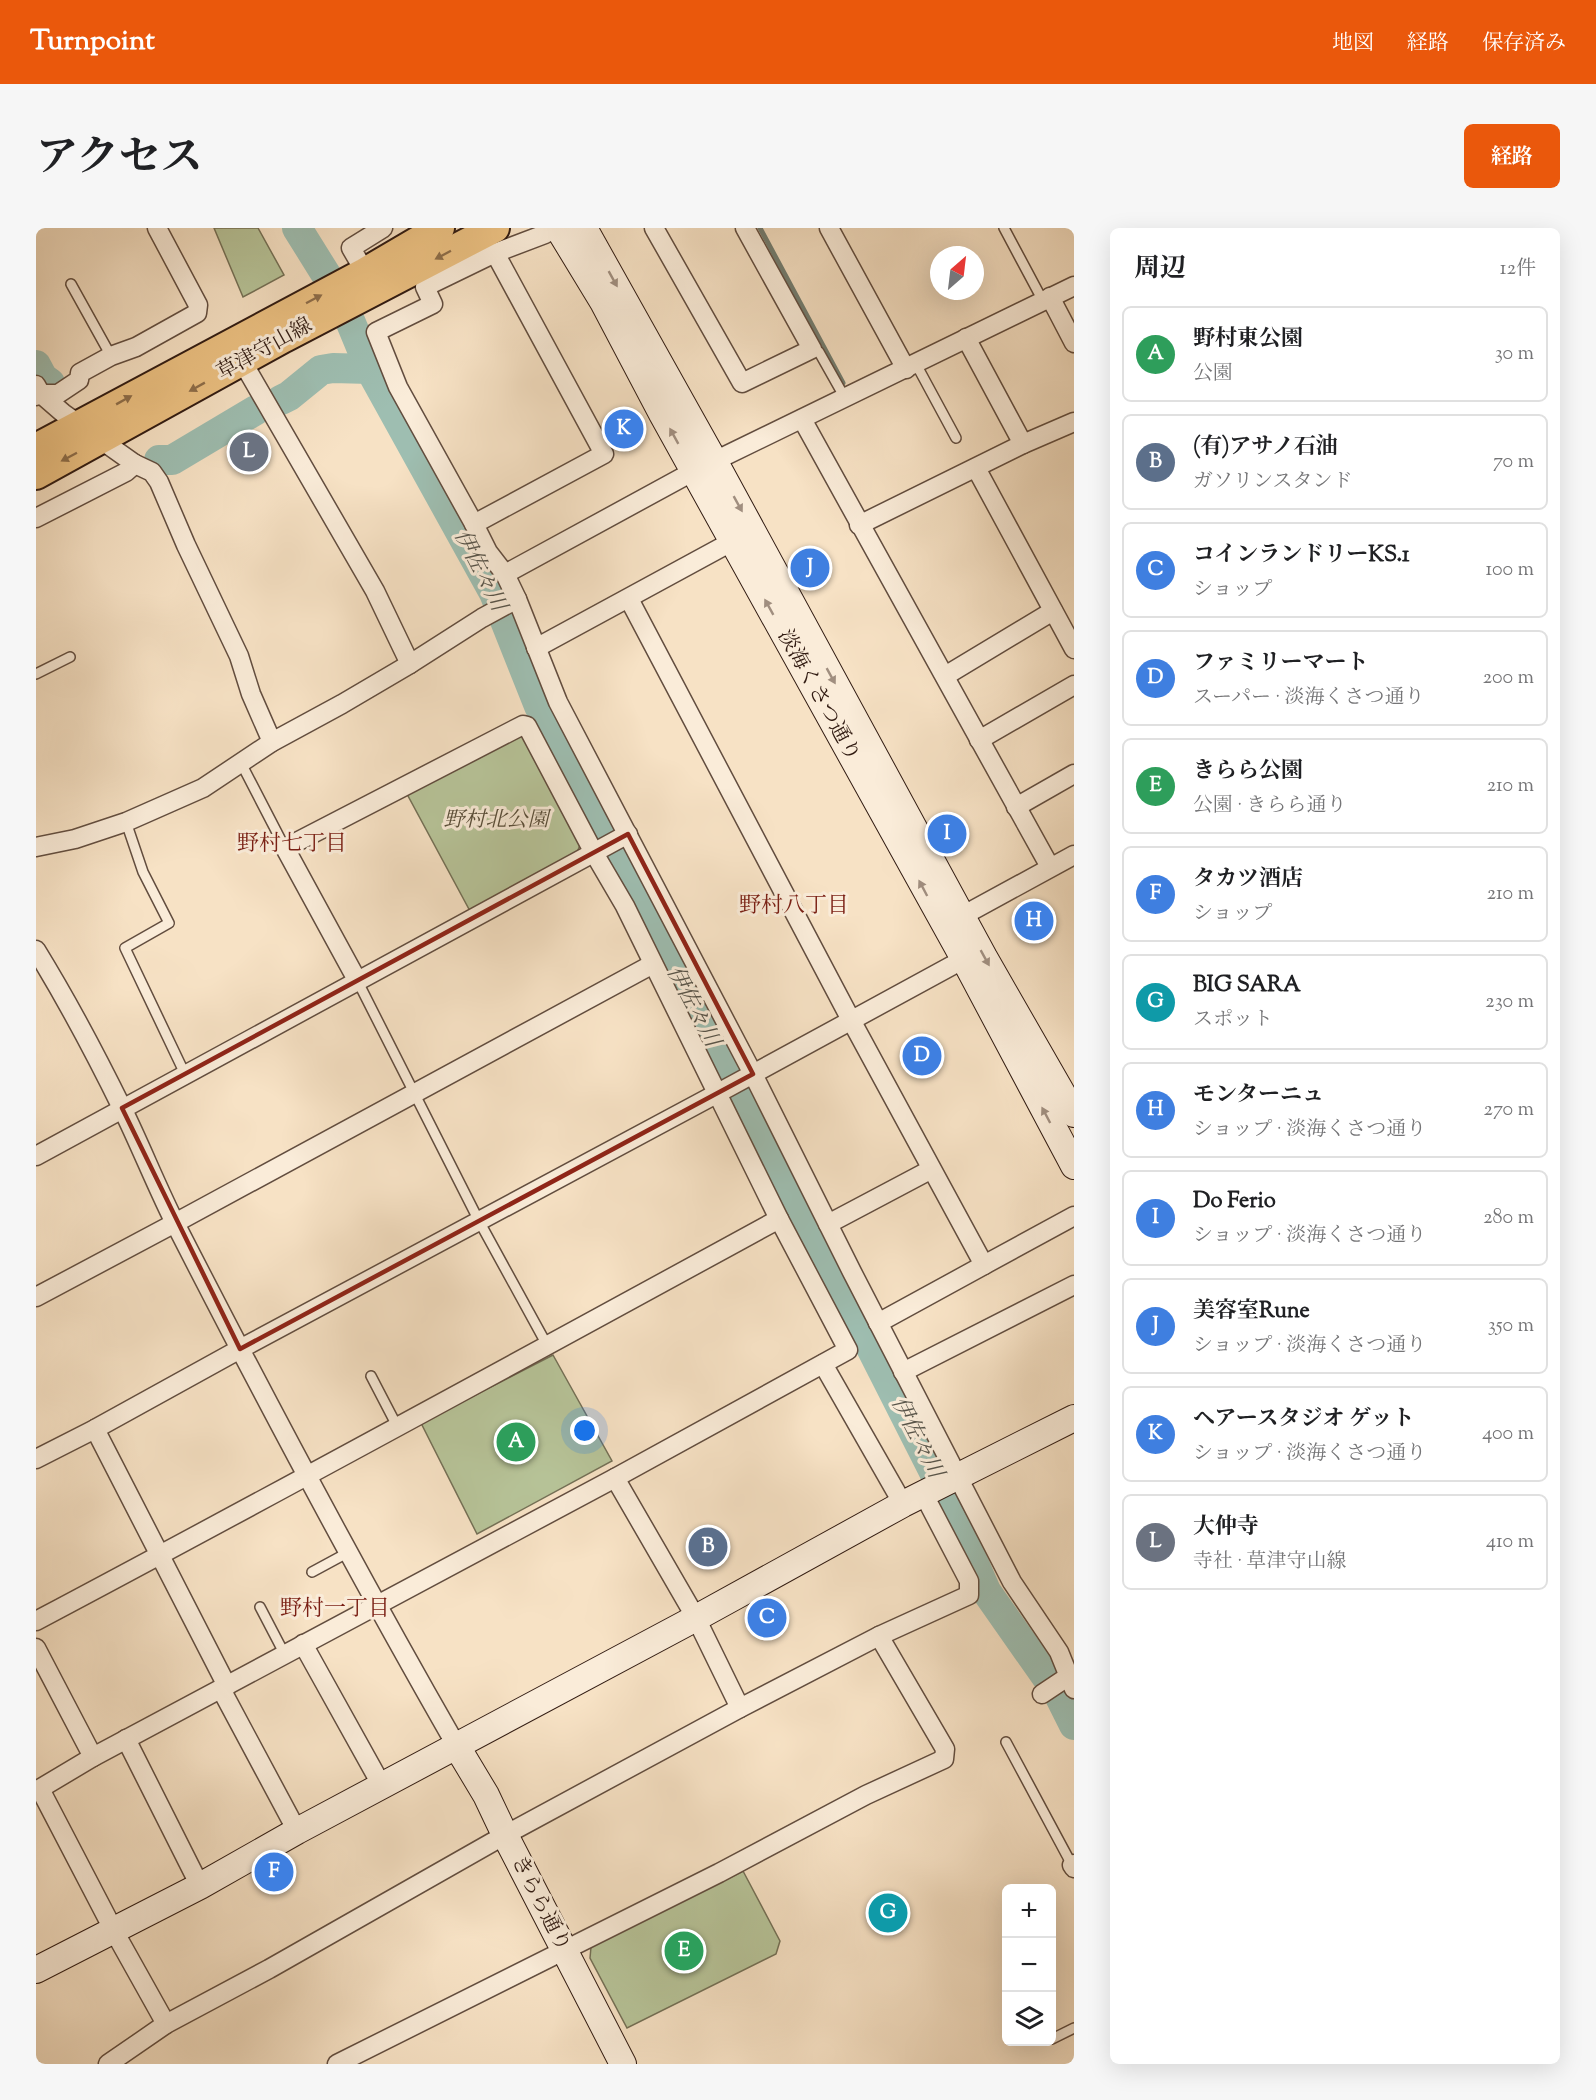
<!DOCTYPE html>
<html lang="ja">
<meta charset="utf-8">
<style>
body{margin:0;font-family:"Sorts Mill Goudy","Noto Serif JP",serif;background:#f6f6f6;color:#202124}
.controls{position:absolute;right:18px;bottom:18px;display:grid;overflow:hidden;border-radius:9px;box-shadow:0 6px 24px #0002}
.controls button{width:54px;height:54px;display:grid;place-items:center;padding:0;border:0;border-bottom:2px solid #e0e0e0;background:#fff;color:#202124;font:30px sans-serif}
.compass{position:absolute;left:894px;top:18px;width:54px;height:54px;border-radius:50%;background:#fff;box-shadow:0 6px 24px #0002;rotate:28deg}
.you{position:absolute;left:549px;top:1203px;width:21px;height:21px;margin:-15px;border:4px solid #fff;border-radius:50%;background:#1a73e8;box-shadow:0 0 0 9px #1a73e833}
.badge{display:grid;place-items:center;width:39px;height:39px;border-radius:50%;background:#ea580c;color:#fff;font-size:20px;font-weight:700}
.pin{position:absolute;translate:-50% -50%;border:3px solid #fff;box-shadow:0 2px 6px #0006}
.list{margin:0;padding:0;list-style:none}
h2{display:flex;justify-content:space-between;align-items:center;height:78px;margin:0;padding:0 24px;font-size:26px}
h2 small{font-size:20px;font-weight:400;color:#757577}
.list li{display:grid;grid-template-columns:39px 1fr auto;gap:18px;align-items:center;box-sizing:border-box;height:96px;margin:0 12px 12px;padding:0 12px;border:2px solid #e0e0e0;border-radius:9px}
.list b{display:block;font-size:22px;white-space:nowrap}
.list p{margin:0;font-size:20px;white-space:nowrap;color:#757577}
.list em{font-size:20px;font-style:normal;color:#757577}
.icon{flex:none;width:33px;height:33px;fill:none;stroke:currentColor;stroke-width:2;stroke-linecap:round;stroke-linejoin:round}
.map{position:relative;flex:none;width:1038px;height:1836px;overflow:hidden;border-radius:9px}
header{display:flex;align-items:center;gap:36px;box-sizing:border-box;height:84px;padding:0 30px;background:#ea580c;color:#fff}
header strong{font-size:28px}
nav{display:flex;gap:33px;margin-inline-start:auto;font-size:21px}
.intro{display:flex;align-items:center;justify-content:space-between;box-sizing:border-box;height:144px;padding:0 36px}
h1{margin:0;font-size:42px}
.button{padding:15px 27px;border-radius:9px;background:#ea580c;color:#fff;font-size:21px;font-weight:700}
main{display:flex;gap:36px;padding:0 36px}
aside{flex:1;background:#fff;border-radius:9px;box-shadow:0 6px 24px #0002}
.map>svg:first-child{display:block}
.green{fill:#b7c499;stroke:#747056;stroke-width:1.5}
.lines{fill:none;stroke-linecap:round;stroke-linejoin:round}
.stream{stroke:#727d71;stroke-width:5}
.river{stroke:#9ebeb1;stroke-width:30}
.lane-casing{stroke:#624d3f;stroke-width:12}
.street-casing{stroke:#624d3f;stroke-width:21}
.secondary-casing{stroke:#311b12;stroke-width:28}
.primary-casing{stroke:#311b12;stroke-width:32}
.lane{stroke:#faecd9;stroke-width:9}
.street{stroke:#faecd9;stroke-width:18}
.secondary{stroke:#faecd9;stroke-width:26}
.primary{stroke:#ecc182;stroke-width:28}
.oneway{fill:#8e6e4a}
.oneway2{fill:#a08e7f}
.marked{fill:none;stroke:#8f2418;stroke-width:4.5;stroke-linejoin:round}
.labels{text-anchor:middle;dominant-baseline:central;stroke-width:6;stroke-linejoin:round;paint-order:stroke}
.street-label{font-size:21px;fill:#311b12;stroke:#faecd9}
.park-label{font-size:21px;font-style:italic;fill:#594e3a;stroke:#faecd9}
.water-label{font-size:22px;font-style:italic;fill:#57544a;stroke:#faecd9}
.neighbourhood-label{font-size:22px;fill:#7a1f14;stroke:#faecd9}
</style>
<header>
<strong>Turnpoint</strong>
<nav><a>地図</a><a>経路</a><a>保存済み</a></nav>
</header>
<div class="intro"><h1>アクセス</h1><a class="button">経路</a></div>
<main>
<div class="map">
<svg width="1038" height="1836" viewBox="0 0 1038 1836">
<rect width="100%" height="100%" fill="#f7e2c5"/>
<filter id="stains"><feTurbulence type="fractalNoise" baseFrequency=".00333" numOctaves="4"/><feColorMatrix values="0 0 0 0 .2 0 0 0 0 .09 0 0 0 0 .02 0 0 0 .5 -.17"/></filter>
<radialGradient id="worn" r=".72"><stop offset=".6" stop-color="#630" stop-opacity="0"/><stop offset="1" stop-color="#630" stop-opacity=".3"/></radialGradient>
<!-- green -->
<g class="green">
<polygon points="178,0 222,0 248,47 207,69"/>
<polygon points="482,507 491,511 544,617 540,627 434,683 371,566"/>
<polygon points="517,1127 576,1233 441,1306 385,1195"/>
<polygon points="707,1643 744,1713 740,1726 591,1800 554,1730 555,1719"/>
</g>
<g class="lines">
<!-- stream -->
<polyline class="stream" points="724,0 807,155"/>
<!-- river -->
<g class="river">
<polyline points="261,0 294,53 315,95 334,141 458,365 503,478 565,606 826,1102 901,1250 950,1363 1023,1467 1038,1497"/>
<polyline points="0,137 7,150 14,155"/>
<polyline points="245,172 253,168 285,142 297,140 334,141"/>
<polyline points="123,232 136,232 220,182"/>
</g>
<!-- lane casing -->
<g class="lane-casing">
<g id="lane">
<polyline points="968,0 1007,73"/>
<polyline points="35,56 75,128"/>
<polyline points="776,121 783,124 809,170"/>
<polyline points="880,136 920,210"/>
<polyline points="0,446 34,429"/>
<polyline points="205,535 249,620"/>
<polyline points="90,594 107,644 133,695 89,720 149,846"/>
<polyline points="321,752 443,993 511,1117"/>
<polyline points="335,1148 361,1198"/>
<polyline points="276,1344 313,1324"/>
<polyline points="224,1379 248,1425"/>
<polyline points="970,1514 1036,1637"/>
<polyline points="1016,1811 1038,1800"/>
</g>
</g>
<!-- street casing -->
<g class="street-casing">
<g id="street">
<polyline points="618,0 706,155 776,121 709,0"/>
<polyline points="793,0 870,141"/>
<polyline points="459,25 568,226 438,296 452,324 469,346 481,371 522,474 717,846 816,1044 976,1354 1023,1424 1038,1461"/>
<polyline points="329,44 315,20 347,0"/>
<polyline points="1014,69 1038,115"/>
<polyline points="930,110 987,216"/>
<polyline points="206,133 339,363 374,436"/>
<polyline points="0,157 5,166 27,185 99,236 116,244 123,254 150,317 203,428 215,466 236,514"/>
<polyline points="0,168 5,166 22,166 43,152 44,145 75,128 100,119 161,85 162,77 121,0"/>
<polyline points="766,191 1014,639"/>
<polyline points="940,240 1038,421"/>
<polyline points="0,290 90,244 99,236"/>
<polyline points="438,296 362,159 340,104 397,76 389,59 459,25 509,6"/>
<polyline points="823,297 987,216 1038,194"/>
<polyline points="469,346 658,243 1038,58"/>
<polyline points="593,371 815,792 948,1037 1038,988"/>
<polyline points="500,420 697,313"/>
<polyline points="909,448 1017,383"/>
<polyline points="943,512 1038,457"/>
<polyline points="980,579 1038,546"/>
<polyline points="0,619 39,611 90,594 167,560 236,514 306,476 374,436 446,390 481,371"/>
<polyline points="917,693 1038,627"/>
<path d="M0,722C32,774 60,827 87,882C106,921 122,962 142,1001C231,1175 323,1348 420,1517"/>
<polyline points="0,928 592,606"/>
<polyline points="792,996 894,942"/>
<polyline points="0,1069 139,995 617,736"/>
<polyline points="842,1095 948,1037"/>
<polyline points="787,1136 867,1276"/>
<polyline points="867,1144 1038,1057"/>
<polyline points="59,1201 191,1458"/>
<polyline points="0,1231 59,1201 204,1121 682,865 928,731"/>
<polyline points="579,1250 660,1390 704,1480"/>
<path d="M0,1393C249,1261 496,1126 743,991"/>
<polyline points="267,1416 346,1558"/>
<polyline points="0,1420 57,1529"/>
<polyline points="185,1461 261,1603"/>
<polyline points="1006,1466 1033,1448"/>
<polyline points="90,1511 164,1658"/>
<polyline points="4,1561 78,1703 130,1796"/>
<polyline points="0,1563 57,1529 579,1250 812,1122 743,991 589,678 558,625 491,498 487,497 249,620 321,752"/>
<polyline points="1038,1636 1036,1637 1038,1640"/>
<polyline points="72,1836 130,1796 233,1741 469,1607 704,1480 843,1408 933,1367 933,1353 887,1265"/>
<polyline points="301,1836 683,1645 830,1567 908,1531 909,1521 843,1408"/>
</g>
</g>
<!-- secondary casing -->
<g class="secondary-casing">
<g id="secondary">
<polyline points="522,0 567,74 626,186 928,731 1038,938"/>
<polyline points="548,0 679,234 948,729 1038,886"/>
<polyline points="420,1517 450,1567 469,1607 587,1836"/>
<polyline points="0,1742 164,1658 261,1603 660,1390 867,1276 1038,1190"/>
</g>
</g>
<!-- primary casing -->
<g class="primary-casing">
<g id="primary">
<polyline points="0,220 329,44 404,0"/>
<polyline points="0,247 248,110 459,0"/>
</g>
</g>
<!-- lane -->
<use href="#lane" class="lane"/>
<!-- street -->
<use href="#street" class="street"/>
<!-- secondary -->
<use href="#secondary" class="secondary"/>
<!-- primary -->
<use href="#primary" class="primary"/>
</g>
<!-- one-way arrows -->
<defs><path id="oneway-solid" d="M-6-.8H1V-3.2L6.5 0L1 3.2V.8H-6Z" transform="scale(1.5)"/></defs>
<g class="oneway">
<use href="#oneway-solid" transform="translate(407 27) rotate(152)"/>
<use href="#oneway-solid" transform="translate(278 71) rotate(-28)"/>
<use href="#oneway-solid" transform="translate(161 159) rotate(151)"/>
<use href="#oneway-solid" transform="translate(88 172) rotate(-29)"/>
<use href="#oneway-solid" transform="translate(33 229) rotate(152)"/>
</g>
<g class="oneway2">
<use href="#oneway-solid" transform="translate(577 51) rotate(61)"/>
<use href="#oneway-solid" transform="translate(638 208) rotate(-119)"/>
<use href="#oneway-solid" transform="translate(702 276) rotate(61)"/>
<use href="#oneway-solid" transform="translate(733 379) rotate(-119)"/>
<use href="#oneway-solid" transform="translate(795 448) rotate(61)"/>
<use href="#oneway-solid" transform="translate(887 660) rotate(-118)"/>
<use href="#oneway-solid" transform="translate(949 730) rotate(61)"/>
<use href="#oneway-solid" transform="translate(1010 887) rotate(-118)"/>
</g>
<!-- marked area -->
<path class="marked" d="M592,606L717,846L204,1121L86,880Z"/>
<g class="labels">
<!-- street labels -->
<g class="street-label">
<text transform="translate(229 122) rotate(-29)">草津守山線</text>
<text transform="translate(782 468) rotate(61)">淡海くさつ通り</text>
<text transform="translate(504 1676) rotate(63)">きらら通り</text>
</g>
<!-- park labels -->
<g class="park-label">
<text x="460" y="593">野村北公園</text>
</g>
<!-- water labels -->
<g class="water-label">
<text transform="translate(443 343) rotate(63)">伊佐々川</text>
<text transform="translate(656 779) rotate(62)">伊佐々川</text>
<text transform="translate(880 1210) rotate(63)">伊佐々川</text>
</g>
<!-- neighbourhood labels -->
<g class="neighbourhood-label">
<text x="256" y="617">野村七丁目</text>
<text x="758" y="679">野村八丁目</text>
<text x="299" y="1382">野村一丁目</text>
</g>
</g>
<rect width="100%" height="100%" filter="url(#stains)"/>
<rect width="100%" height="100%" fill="url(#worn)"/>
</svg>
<div class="controls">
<button>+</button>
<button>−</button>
<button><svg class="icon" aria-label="layers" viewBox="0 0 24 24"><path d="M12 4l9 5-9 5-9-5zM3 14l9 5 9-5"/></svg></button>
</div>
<svg class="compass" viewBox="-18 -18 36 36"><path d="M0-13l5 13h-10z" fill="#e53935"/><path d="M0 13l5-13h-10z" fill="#757577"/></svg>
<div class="you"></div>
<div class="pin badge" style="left:480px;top:1214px;background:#2e9e5b">A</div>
<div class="pin badge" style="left:672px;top:1319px;background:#5c6f8a">B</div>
<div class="pin badge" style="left:731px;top:1390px;background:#3f7fe0">C</div>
<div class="pin badge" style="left:886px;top:828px;background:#3f7fe0">D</div>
<div class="pin badge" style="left:648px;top:1723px;background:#2e9e5b">E</div>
<div class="pin badge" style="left:238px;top:1644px;background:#3f7fe0">F</div>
<div class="pin badge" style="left:852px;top:1685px;background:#0f9aa8">G</div>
<div class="pin badge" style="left:998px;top:693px;background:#3f7fe0">H</div>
<div class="pin badge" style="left:911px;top:606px;background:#3f7fe0">I</div>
<div class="pin badge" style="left:774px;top:340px;background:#3f7fe0">J</div>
<div class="pin badge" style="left:588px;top:201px;background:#3f7fe0">K</div>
<div class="pin badge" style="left:213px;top:224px;background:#6b7280">L</div>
</div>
<aside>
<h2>周辺<small>12件</small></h2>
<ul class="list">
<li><span class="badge" style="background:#2e9e5b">A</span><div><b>野村東公園</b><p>公園</p></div><em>30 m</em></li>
<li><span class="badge" style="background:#5c6f8a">B</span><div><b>(有)アサノ石油</b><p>ガソリンスタンド</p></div><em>70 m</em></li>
<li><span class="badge" style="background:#3f7fe0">C</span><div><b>コインランドリーKS.1</b><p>ショップ</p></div><em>100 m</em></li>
<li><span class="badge" style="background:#3f7fe0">D</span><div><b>ファミリーマート</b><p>スーパー · 淡海くさつ通り</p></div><em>200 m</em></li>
<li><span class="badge" style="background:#2e9e5b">E</span><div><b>きらら公園</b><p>公園 · きらら通り</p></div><em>210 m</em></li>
<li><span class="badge" style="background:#3f7fe0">F</span><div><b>タカツ酒店</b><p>ショップ</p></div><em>210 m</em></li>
<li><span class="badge" style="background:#0f9aa8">G</span><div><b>BIG SARA</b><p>スポット</p></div><em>230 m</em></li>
<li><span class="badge" style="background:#3f7fe0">H</span><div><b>モンターニュ</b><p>ショップ · 淡海くさつ通り</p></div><em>270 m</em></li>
<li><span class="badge" style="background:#3f7fe0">I</span><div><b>Do Ferio</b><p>ショップ · 淡海くさつ通り</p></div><em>280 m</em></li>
<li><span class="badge" style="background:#3f7fe0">J</span><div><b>美容室Rune</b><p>ショップ · 淡海くさつ通り</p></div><em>350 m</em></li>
<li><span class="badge" style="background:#3f7fe0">K</span><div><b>ヘアースタジオ ゲット</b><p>ショップ · 淡海くさつ通り</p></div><em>400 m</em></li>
<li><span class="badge" style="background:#6b7280">L</span><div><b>大仲寺</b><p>寺社 · 草津守山線</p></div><em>410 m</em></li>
</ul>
</aside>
</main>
